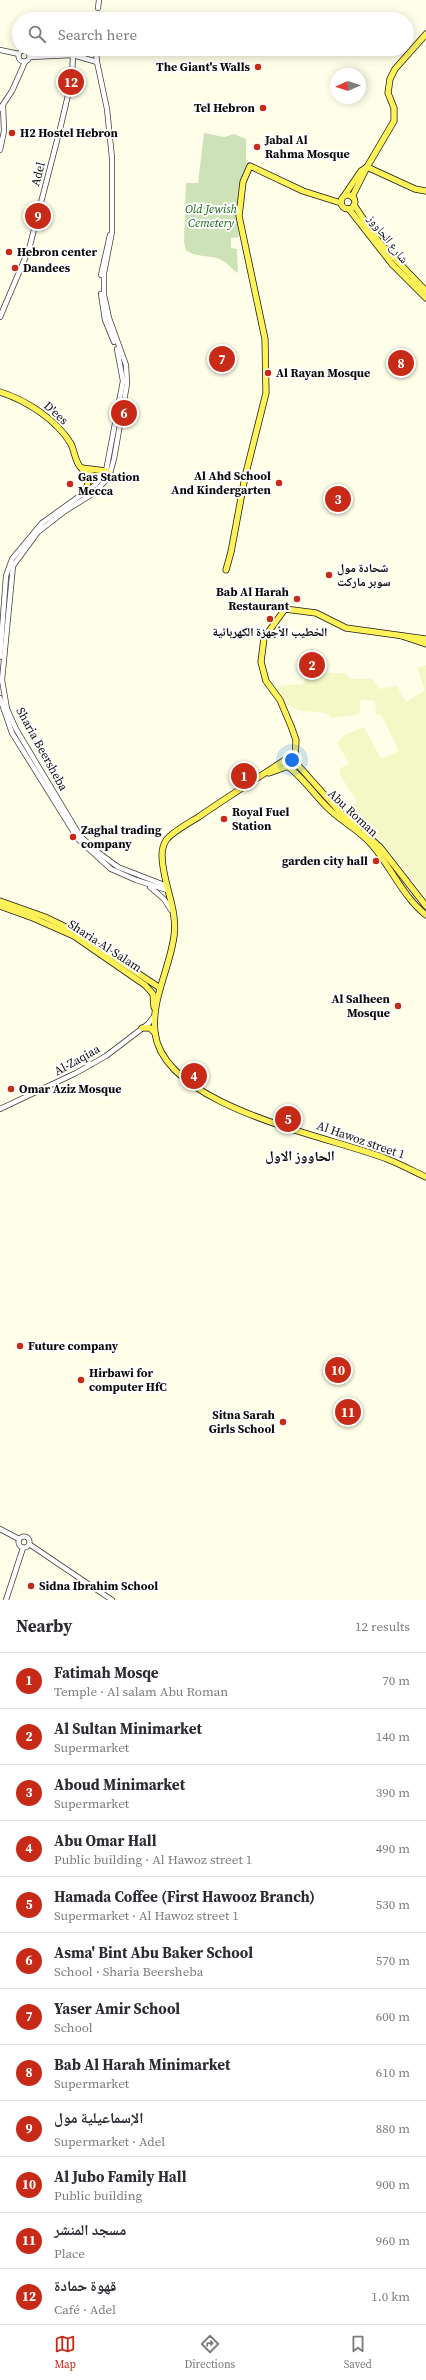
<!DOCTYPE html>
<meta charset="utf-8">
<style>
body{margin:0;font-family:"Source Serif 4","Noto Naskh Arabic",serif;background:#f7f7f7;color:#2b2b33}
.compass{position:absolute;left:330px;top:68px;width:36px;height:36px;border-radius:50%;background:#fff;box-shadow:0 2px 10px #0003;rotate:267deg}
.you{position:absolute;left:292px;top:760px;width:14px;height:14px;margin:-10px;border:3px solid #fff;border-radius:50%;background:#1a73e8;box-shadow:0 0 0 6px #1a73e833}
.badge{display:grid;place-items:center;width:26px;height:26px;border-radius:50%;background:#c72a16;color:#fff;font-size:13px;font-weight:700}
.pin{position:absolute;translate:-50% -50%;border:2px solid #fff;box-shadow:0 1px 4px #0006}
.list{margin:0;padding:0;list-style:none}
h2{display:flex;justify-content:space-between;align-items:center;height:52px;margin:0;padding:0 16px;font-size:17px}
h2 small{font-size:13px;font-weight:400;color:#7c7c81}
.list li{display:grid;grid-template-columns:26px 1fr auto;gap:12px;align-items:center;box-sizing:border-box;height:56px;padding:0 16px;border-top:1px solid #e1e1e2}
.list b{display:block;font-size:15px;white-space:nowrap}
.list p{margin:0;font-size:13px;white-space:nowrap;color:#7c7c81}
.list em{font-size:13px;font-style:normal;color:#7c7c81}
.icon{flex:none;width:22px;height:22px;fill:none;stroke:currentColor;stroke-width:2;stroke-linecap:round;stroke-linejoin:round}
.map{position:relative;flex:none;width:426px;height:1600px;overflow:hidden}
.search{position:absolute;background:#fff;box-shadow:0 2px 10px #0003;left:12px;right:12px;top:12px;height:44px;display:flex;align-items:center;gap:10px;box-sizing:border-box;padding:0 14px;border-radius:22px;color:#7c7c81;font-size:15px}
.sheet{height:724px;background:#fff}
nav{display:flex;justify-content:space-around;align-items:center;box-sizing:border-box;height:56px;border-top:1px solid #e1e1e2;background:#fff;font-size:11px;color:#7c7c81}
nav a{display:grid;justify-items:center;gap:2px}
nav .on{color:#c72a16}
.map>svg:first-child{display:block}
.farmland{fill:#f4f8c6}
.cemetery{fill:#cee2b8}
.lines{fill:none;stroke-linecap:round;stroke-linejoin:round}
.minor-casing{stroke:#3e3e3e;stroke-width:6}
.major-casing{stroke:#1c1c1c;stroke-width:7}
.minor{stroke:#fff;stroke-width:4.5}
.major{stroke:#fff158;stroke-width:5.5}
.poi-dot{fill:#c72a16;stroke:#fff;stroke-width:1.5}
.labels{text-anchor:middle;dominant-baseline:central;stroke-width:4;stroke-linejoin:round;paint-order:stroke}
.poi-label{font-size:12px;font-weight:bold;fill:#0b0b0b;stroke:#fff;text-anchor:start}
.street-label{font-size:12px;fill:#0b0b0b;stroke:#fff}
.park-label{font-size:12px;font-style:italic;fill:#196816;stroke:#fff}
.quarter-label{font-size:14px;font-weight:bold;fill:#0b0b0b;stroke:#fff}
</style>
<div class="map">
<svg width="426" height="1600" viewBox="0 0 426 1600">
<rect width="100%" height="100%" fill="#fffee8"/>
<!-- farmland -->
<polygon class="farmland" points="426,665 426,897 382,842 361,821 346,812 357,802 340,775 340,769 349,763 337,742 347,734 364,727 381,759 399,751 382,716 376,714 375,701 361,699 359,714 332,718 325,713 302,711 288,706 275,686 304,684 305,673 345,673 350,679 372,679 379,689 397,686 406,702 425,690 417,668"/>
<!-- cemetery -->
<path class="cemetery" d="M204,133L224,137L234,134L246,139V168L240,184L236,211L239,237L231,238V248L237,249L238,273C232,270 229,264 223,261C213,254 198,259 186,250L184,242L186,183H198Z"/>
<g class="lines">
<!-- minor casing -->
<g class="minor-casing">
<g id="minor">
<polyline points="98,8 99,0"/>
<polyline points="0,50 19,54"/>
<circle cx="24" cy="56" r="5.5"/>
<polyline points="96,52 97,62"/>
<polyline points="30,57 73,55 97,62 107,109 112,158 112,232 104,273 104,295 109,318 126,365 127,384 114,459 109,477 94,493 65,511 38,532 13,566 2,680 7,709 16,729 80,836 99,853 118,867 167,886"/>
<polyline points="0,109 12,91 25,62"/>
<polyline points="0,150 4,131 3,105"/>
<polyline points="101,275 110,235"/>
<polyline points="101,294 105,320 114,342"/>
<polyline points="0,317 29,249 61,125 72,78 73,55"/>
<polyline points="0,657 6,576 12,559 42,523 95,485 106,471 123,381 117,349"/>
<polyline points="0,698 12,733 78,839 111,869 136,880 167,890"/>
<polyline points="150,887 164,899 171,910"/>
<polyline points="0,1109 76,1073 106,1056 148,1024 155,1015"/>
<polyline points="0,1529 19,1539"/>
<circle cx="24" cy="1542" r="5.5"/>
<polyline points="29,1544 112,1600"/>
<polyline points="6,1600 23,1548"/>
</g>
</g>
<!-- major casing -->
<g class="major-casing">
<g id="major">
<polyline points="367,167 415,189 426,191"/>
<circle cx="348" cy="202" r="7"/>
<polyline points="344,196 361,171 367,167"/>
<polyline points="352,197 367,167 394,121 394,108 388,93 390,79 395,69 426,34"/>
<polyline points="354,205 379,242 426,291"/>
<polyline points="349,209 392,264 426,298"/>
<path d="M0,392C26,400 57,420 71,444C75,452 75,463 82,469C89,477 101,477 110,474"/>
<polyline points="82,468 106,471 110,474"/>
<polyline points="84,472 89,478 86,491"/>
<polyline points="226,570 231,552 245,477 266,393 265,339 239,216 243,182 250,166 303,191 341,203"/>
<polyline points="402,636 426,644"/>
<polyline points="295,759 296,740 291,726 280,700 266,681 261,662 264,638 285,609 316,613 346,628 426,639"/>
<path d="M285,760C256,779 226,798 197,818C187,824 174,831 167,839C164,843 162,850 162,855C162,882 178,909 174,936C170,968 151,999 155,1033C165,1108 329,1136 387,1159C400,1164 413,1171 426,1177"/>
<polyline points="296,763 339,811 380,847 426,906"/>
<path d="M290,768C306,781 316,797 330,810C344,823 360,831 372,845C391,867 403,897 426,915"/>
<polyline points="269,773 286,767 293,767 296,763 293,758 286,758 284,762 286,767"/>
<polyline points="0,901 45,917 76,932 160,988"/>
<polyline points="0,906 33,918 74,936 145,985 153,994 154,1007"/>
<polyline points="142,1028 150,1028 155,1033"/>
</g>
</g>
<!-- minor -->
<use href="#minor" class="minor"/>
<!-- major -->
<use href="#major" class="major"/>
</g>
<!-- markers -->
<g class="poi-dot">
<circle cx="258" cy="67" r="4"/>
<circle cx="263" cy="108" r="4"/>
<circle cx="12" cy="133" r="4"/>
<circle cx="257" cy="147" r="4"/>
<circle cx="9" cy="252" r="4"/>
<circle cx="15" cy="268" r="4"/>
<circle cx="268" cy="373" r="4"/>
<circle cx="279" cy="483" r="4"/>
<circle cx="70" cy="484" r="4"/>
<circle cx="329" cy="575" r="4"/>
<circle cx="297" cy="599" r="4"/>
<circle cx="270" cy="619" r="4"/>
<circle cx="224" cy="819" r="4"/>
<circle cx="73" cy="837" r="4"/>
<circle cx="376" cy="861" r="4"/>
<circle cx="398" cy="1006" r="4"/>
<circle cx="11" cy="1089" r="4"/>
<circle cx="20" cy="1346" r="4"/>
<circle cx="81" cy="1380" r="4"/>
<circle cx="283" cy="1422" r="4"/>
<circle cx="31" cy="1586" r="4"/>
</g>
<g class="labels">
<!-- poi labels -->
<g class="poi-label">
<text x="250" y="67" text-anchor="end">The Giant's Walls</text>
<text x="255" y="108" text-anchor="end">Tel Hebron</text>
<text x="20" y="133">H2 Hostel Hebron</text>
<text x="265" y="140">Jabal Al<tspan x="265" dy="14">Rahma Mosque</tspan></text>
<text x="17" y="252">Hebron center</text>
<text x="23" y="268">Dandees</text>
<text x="276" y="373">Al Rayan Mosque</text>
<text x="271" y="476" text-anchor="end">Al Ahd School<tspan x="271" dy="14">And Kindergarten</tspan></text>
<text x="78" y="477">Gas Station<tspan x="78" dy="14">Mecca</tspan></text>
<text x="337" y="568">شحادة مول<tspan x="337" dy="14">سوبر ماركت</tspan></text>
<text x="289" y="592" text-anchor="end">Bab Al Harah<tspan x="289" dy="14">Restaurant</tspan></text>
<text x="270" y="632" text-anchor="middle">الخطيب الأجهزة الكهربائية</text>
<text x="232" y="812">Royal Fuel<tspan x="232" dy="14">Station</tspan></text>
<text x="81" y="830">Zaghal trading<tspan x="81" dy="14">company</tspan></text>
<text x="368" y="861" text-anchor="end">garden city hall</text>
<text x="390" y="999" text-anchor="end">Al Salheen<tspan x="390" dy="14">Mosque</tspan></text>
<text x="19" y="1089">Omar Aziz Mosque</text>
<text x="28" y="1346">Future company</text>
<text x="89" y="1373">Hirbawi for<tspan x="89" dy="14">computer HfC</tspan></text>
<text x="275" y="1415" text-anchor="end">Sitna Sarah<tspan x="275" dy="14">Girls School</tspan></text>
<text x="39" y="1586">Sidna Ibrahim School</text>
</g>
<!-- street labels -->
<g class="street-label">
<text transform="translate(38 174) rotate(-75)">Adel</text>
<text transform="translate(388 239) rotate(52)">شارع الحاووز</text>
<text transform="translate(56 413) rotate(42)">D'ees</text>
<text transform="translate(42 749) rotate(61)">Sharia Beersheba</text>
<text transform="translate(353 813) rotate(43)">Abu Roman</text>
<text transform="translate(105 946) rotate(33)">Sharia Al-Salam</text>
<text transform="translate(77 1060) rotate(-29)">Al-Zaqiaa</text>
<text transform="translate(361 1140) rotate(19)">Al Hawoz street 1</text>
</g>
<!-- park labels -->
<g class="park-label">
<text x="211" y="209">Old Jewish<tspan x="211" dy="14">Cemetery</tspan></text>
</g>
<!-- quarter labels -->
<g class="quarter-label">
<text x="300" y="1156">الحاووز الاول</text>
</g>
</g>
</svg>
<svg class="compass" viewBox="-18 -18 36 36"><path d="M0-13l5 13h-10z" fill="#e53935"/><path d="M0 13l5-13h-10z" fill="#7c7c81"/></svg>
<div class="you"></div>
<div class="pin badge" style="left:244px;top:776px">1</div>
<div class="pin badge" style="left:312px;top:665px">2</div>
<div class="pin badge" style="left:338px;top:499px">3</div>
<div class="pin badge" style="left:194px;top:1076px">4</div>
<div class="pin badge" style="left:288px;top:1119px">5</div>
<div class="pin badge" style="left:124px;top:413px">6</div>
<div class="pin badge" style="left:222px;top:359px">7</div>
<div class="pin badge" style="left:401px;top:363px">8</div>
<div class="pin badge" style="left:38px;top:216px">9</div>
<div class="pin badge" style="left:338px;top:1370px">10</div>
<div class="pin badge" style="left:348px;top:1412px">11</div>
<div class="pin badge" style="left:71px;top:82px">12</div>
<div class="search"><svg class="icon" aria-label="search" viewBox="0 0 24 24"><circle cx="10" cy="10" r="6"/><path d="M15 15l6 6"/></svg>Search here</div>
</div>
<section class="sheet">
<h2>Nearby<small>12 results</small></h2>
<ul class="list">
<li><span class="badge">1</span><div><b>Fatimah Mosqe</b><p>Temple · Al salam Abu Roman</p></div><em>70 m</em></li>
<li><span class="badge">2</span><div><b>Al Sultan Minimarket</b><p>Supermarket</p></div><em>140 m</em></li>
<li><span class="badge">3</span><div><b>Aboud Minimarket</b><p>Supermarket</p></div><em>390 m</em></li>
<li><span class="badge">4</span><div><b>Abu Omar Hall</b><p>Public building · Al Hawoz street 1</p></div><em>490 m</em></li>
<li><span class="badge">5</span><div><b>Hamada Coffee (First Hawooz Branch)</b><p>Supermarket · Al Hawoz street 1</p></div><em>530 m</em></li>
<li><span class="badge">6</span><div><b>Asma' Bint Abu Baker School</b><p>School · Sharia Beersheba</p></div><em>570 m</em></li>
<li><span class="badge">7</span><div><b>Yaser Amir School</b><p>School</p></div><em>600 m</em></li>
<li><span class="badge">8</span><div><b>Bab Al Harah Minimarket</b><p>Supermarket</p></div><em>610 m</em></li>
<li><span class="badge">9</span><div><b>الإسماعيلية مول</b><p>Supermarket · Adel</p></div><em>880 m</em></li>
<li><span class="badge">10</span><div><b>Al Jubo Family Hall</b><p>Public building</p></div><em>900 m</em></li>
<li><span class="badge">11</span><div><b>مسجد المنشر</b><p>Place</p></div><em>960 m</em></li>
<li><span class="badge">12</span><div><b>قهوة حمادة</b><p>Café · Adel</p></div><em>1.0 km</em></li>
</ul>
</section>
<nav>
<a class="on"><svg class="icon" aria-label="map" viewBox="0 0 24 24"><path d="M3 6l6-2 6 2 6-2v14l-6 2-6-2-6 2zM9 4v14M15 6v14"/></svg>Map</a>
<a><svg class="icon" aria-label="directions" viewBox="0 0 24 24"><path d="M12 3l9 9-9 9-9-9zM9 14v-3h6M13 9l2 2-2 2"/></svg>Directions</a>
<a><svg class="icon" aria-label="saved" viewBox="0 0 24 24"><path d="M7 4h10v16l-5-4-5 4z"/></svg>Saved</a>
</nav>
